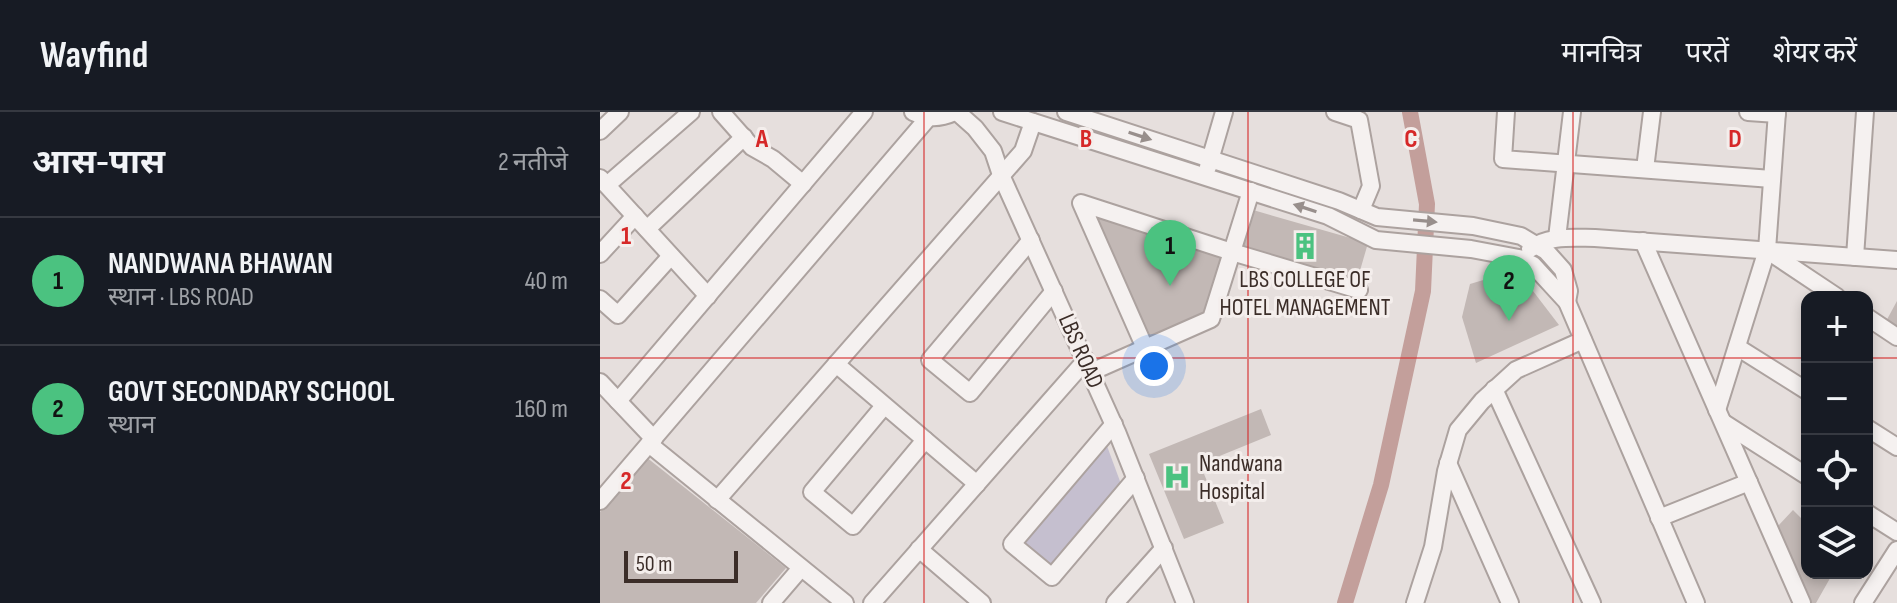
<!DOCTYPE html>
<html lang="hi">
<meta charset="utf-8">
<style>
body{margin:0;font-family:"Sofia Sans Condensed","Noto Sans Devanagari",sans-serif;background:#242831;color:#f1f3f6}
.controls{position:absolute;right:24px;bottom:24px;display:grid;overflow:hidden;border-radius:16px;box-shadow:0 4px 12px #0003}
.controls button{width:72px;height:72px;display:grid;place-items:center;padding:0;border:0;border-bottom:2px solid #363941;background:#171b24;color:#f1f3f6;font:40px sans-serif}
.scale{position:absolute;left:24px;bottom:20px;width:114px;box-sizing:border-box;padding-left:8px;border:4px solid #3b2d28;border-top:0;font-size:22px;line-height:28px;white-space:nowrap;color:#3b2d28;-webkit-text-stroke:6px #f4eeec;paint-order:stroke}
.you{position:absolute;left:554px;top:254px;width:28px;height:28px;margin:-20px;border:6px solid #fff;border-radius:50%;background:#1a73e8;box-shadow:0 0 0 12px #1a73e833}
.badge{display:grid;place-items:center;width:52px;height:52px;border-radius:50%;background:#4bc280;color:#111;font-size:26px;font-weight:700}
.pin{position:absolute;translate:-50% -66px;filter:drop-shadow(0 2px 4px #0008)}
.pin::after{content:'';position:absolute;top:42px;width:28px;height:24px;background:inherit;clip-path:polygon(0 0,100% 0,50% 100%)}
.list{margin:0;padding:0;list-style:none}
h2{display:flex;justify-content:space-between;align-items:center;height:104px;margin:0;padding:0 32px;font-size:34px}
h2 small{font-size:26px;font-weight:400;color:#9ea1a6}
.list li{display:grid;grid-template-columns:52px 1fr auto;gap:24px;align-items:center;box-sizing:border-box;height:128px;padding:0 32px;border-top:2px solid #363941}
.list b{display:block;font-size:30px;white-space:nowrap}
.list p{margin:0;font-size:26px;white-space:nowrap;color:#9ea1a6}
.list em{font-size:26px;font-style:normal;color:#9ea1a6}
.icon{flex:none;width:44px;height:44px;fill:none;stroke:currentColor;stroke-width:2;stroke-linecap:round;stroke-linejoin:round}
.map{position:relative;flex:none;width:1297px;height:491px;overflow:hidden}
header{display:flex;align-items:center;gap:48px;box-sizing:border-box;height:112px;padding:0 40px;background:#171b24;border-bottom:2px solid #363941}
header strong{font-size:38px}
nav{display:flex;gap:44px;margin-inline-start:auto;font-size:28px}
main{display:flex}
aside{flex:1;background:#171b24}
.map>svg:first-child{display:block}
.green{fill:#c5bfcf}
.lines{fill:none;stroke-linecap:round;stroke-linejoin:round}
.canal{stroke:#c39f9b;stroke-width:16}
.building{fill:#c2b8b5}
.minor-casing{stroke:#aca29f;stroke-width:20}
.minor{stroke:#f5f1f0;stroke-width:16}
.oneway{fill:#988f8c}
.grid{fill:none;stroke:#d62828;stroke-width:2;stroke-opacity:0.55}
.labels{text-anchor:middle;dominant-baseline:central;stroke-width:6;stroke-linejoin:round;paint-order:stroke}
.poi-label{font-size:24px;fill:#3b2d28;stroke:#f4eeec}
.street-label{font-size:24px;fill:#3b2d28;stroke:#f4eeec}
.grid-label{font-size:26px;text-anchor:middle;font-weight:bold;fill:#d62828;stroke:#f4eeec;stroke-width:6;stroke-linejoin:round;paint-order:stroke}
</style>
<header>
<strong>Wayfind</strong>
<nav><a>मानचित्र</a><a>परतें</a><a>शेयर करें</a></nav>
</header>
<main>
<aside>
<h2>आस-पास<small>2 नतीजे</small></h2>
<ul class="list">
<li><span class="badge">1</span><div><b>NANDWANA BHAWAN</b><p>स्थान · LBS ROAD</p></div><em>40 m</em></li>
<li><span class="badge">2</span><div><b>GOVT SECONDARY SCHOOL</b><p>स्थान</p></div><em>160 m</em></li>
</ul>
</aside>
<div class="map">
<svg width="1297" height="491" viewBox="0 0 1297 491">
<rect width="100%" height="100%" fill="#e6dfdd"/>
<!-- green -->
<polygon class="green" points="507,334 521,372 451,454 424,430"/>
<g class="lines">
<!-- canal -->
<polyline class="canal" points="745,491 781,373 823,179 827,92 810,0"/>
</g>
<!-- building -->
<g class="building">
<polygon points="488,93 628,142 611,207 547,231"/>
<polygon points="653,98 768,131 757,169 642,136"/>
<polygon points="917,158 959,213 876,251 862,205 870,172"/>
<polygon points="1297,189 1297,221 1284,213"/>
<polygon points="661,297 671,323 600,352 624,411 584,427 549,342"/>
<polygon points="46,345 186,456 156,491 0,491 0,400"/>
<polygon points="1193,398 1207,412 1207,461 1233,461 1216,491 1210,491 1178,414"/>
</g>
<g class="lines">
<!-- minor casing -->
<g class="minor-casing">
<g id="minor">
<polyline points="121,0 152,35 173,47 203,72"/>
<path d="M313,0C328,7 339,7 355,0"/>
<polyline points="357,0 375,16 393,39 401,63 517,320 585,491"/>
<polyline points="402,0 728,104 776,128 871,137 919,146 933,153 967,190 1096,491"/>
<polyline points="466,0 739,89 777,105 873,114 921,124 946,139 963,158 969,179 967,190"/>
<polyline points="735,0 759,8 771,74 761,98"/>
<polyline points="906,0 903,47 1172,67"/>
<polyline points="1148,0 1177,2"/>
<polyline points="0,19 20,0"/>
<polyline points="608,55 624,0"/>
<polyline points="1045,57 1052,0"/>
<polyline points="0,66 108,184"/>
<polyline points="7,73 91,0"/>
<polyline points="47,117 144,25"/>
<polyline points="957,126 972,0"/>
<polyline points="431,128 330,248 370,281 454,179"/>
<polyline points="1043,129 1202,491"/>
<path d="M930,137C947,123 974,126 995,126L1297,148"/>
<polyline points="1168,139 1237,185"/>
<polyline points="0,142 35,104"/>
<polyline points="1255,145 1265,0"/>
<polyline points="0,187 18,203 71,144"/>
<polyline points="1267,205 1297,225"/>
<polyline points="1137,235 1207,279"/>
<polyline points="545,236 481,91 632,140 759,178"/>
<polyline points="236,252 377,372"/>
<polyline points="491,260 611,207 651,79"/>
<polyline points="0,270 54,327"/>
<polyline points="894,277 992,491"/>
<polyline points="18,289 264,0"/>
<polyline points="284,294 212,380 253,414 325,328"/>
<polyline points="1117,298 1167,138 1177,0"/>
<polyline points="1124,311 1207,364"/>
<polyline points="514,312 412,432 452,465 536,366"/>
<polyline points="1267,316 1297,335"/>
<polyline points="49,332 245,491"/>
<polyline points="848,351 910,491"/>
<polyline points="117,388 423,39 433,10"/>
<polyline points="0,389 328,6"/>
<polyline points="1267,401 1297,420"/>
<polyline points="1059,406 1149,370"/>
<polyline points="319,437 382,491"/>
<polyline points="171,491 201,456"/>
<polyline points="272,491 486,248"/>
<polyline points="515,491 564,436"/>
<polyline points="815,491 833,435 846,359 858,318 882,289 916,258 983,228"/>
<polyline points="1263,491 1297,438"/>
</g>
</g>
<!-- minor -->
<use href="#minor" class="minor"/>
</g>
<!-- one-way arrows -->
<defs><path id="oneway-solid" d="M-6-.8H1V-3.2L6.5 0L1 3.2V.8H-6Z" transform="scale(2)"/></defs>
<g class="oneway">
<use href="#oneway-solid" transform="translate(540 24) rotate(18)"/>
<use href="#oneway-solid" transform="translate(705 96) rotate(-162)"/>
<use href="#oneway-solid" transform="translate(825 109) rotate(5)"/>
</g>
<!-- grid -->
<path class="grid" d="M324,0V491M648,0V491M973,0V491M0,246H1207M1267,246H1297"/>
<!-- icons -->
<defs>
<g id="building-bare" transform="scale(2.16)"><path d="M-4-6H4V6H1V3H-1V6H-4ZM-2.5-4.3h1.7v1.8h-1.7ZM.8-4.3h1.7v1.8H.8ZM-2.5-1h1.7V.8h-1.7ZM.8-1h1.7V.8H.8Z" fill="#4bc280" stroke="#f4eeec" stroke-width="2.5" paint-order="stroke"/></g>
<g id="hospital-bare" transform="scale(2.16)"><path d="M-5-5h3v3.5h4V-5h3V5h-3V1.5h-4V5h-3Z" fill="#4bc280" stroke="#f4eeec" stroke-width="2.5" paint-order="stroke"/></g>
</defs>
<g fill-rule="evenodd">
<use href="#building-bare" x="705" y="134"/>
<use href="#hospital-bare" x="577" y="365"/>
</g>
<g class="labels">
<!-- poi labels -->
<g class="poi-label">
<text x="705" y="167">LBS COLLEGE OF<tspan x="705" dy="28">HOTEL MANAGEMENT</tspan></text>
<text x="599" y="351" text-anchor="start">Nandwana<tspan x="599" dy="28">Hospital</tspan></text>
</g>
<!-- street labels -->
<g class="street-label">
<text transform="translate(481 239) rotate(66)">LBS ROAD</text>
</g>
</g>
<g class="grid-label">
<text x="162" y="35">A</text>
<text x="486" y="35">B</text>
<text x="811" y="35">C</text>
<text x="1135" y="35">D</text>
<text x="26" y="132">1</text>
<text x="26" y="377">2</text>
</g>
</svg>
<div class="controls">
<button>+</button>
<button>−</button>
<button><svg class="icon" aria-label="locate" viewBox="0 0 24 24"><circle cx="12" cy="12" r="6"/><path d="M12 2v4M12 18v4M2 12h4M18 12h4"/></svg></button>
<button><svg class="icon" aria-label="layers" viewBox="0 0 24 24"><path d="M12 4l9 5-9 5-9-5zM3 14l9 5 9-5"/></svg></button>
</div>
<div class="scale">50 m</div>
<div class="you"></div>
<div class="pin badge" style="left:570px;top:174px">1</div>
<div class="pin badge" style="left:909px;top:209px">2</div>
</div>
</main>
